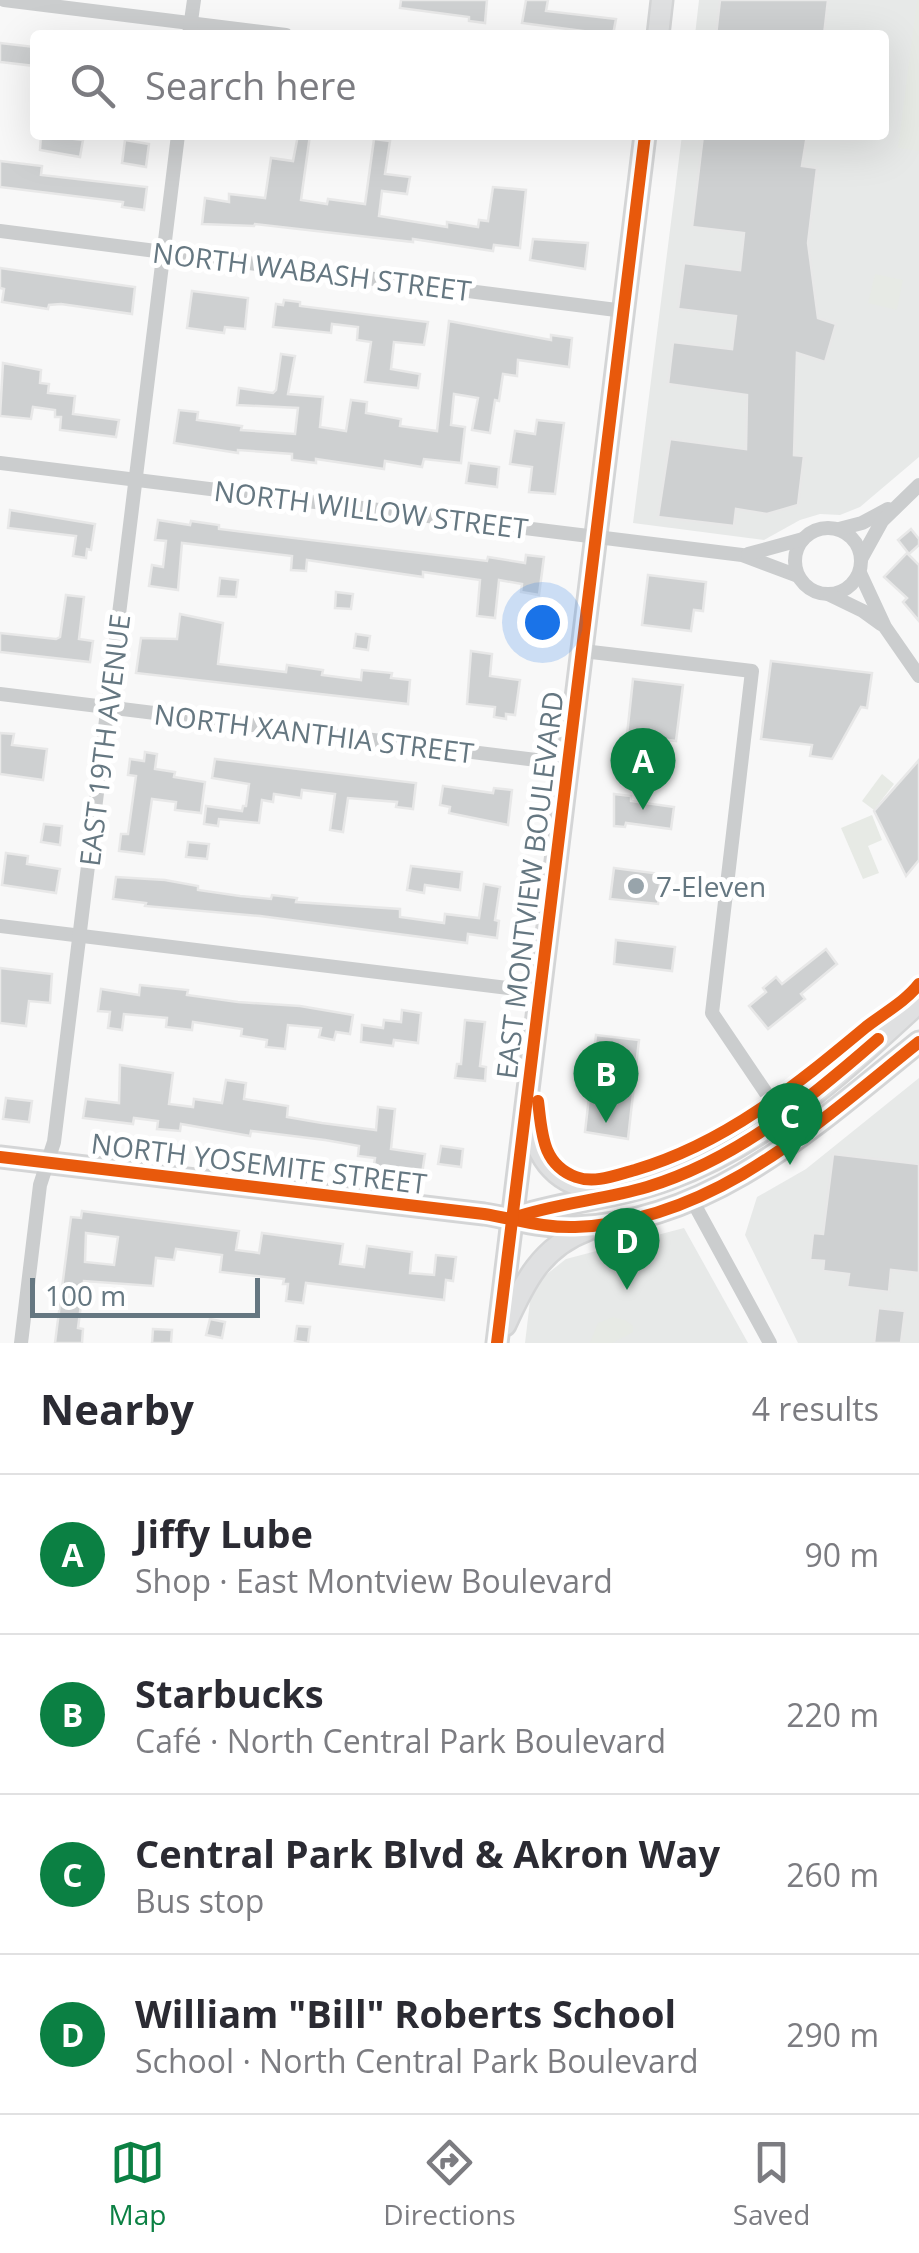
<!DOCTYPE html>
<meta charset="utf-8">
<style>
body{margin:0;font-family:"Open Sans",sans-serif;background:#f2f2f3;color:#2b2b33}
.scale{position:absolute;left:30px;bottom:25px;width:230px;box-sizing:border-box;padding-left:10px;border:5px solid #657781;border-top:0;font-size:28px;line-height:35px;white-space:nowrap;color:#657781;-webkit-text-stroke:8px #fff;paint-order:stroke}
.you{position:absolute;left:542px;top:622px;width:35px;height:35px;margin:-25px;border:8px solid #fff;border-radius:50%;background:#1a73e8;box-shadow:0 0 0 15px #1a73e833}
.badge{display:grid;place-items:center;width:65px;height:65px;border-radius:50%;background:#0b8043;color:#fff;font-size:32px;font-weight:700}
.pin{position:absolute;translate:-50% -82px;filter:drop-shadow(0 2px 5px #0008)}
.pin::after{content:'';position:absolute;top:52px;width:35px;height:30px;background:inherit;clip-path:polygon(0 0,100% 0,50% 100%)}
.list{margin:0;padding:0;list-style:none}
h2{display:flex;justify-content:space-between;align-items:center;height:130px;margin:0;padding:0 40px;font-size:42px}
h2 small{font-size:32px;font-weight:400;color:#7c7c81}
.list li{display:grid;grid-template-columns:65px 1fr auto;gap:30px;align-items:center;box-sizing:border-box;height:160px;padding:0 40px;border-top:2px solid #e1e1e2}
.list b{display:block;font-size:38px;white-space:nowrap}
.list p{margin:0;font-size:32px;white-space:nowrap;color:#7c7c81}
.list em{font-size:32px;font-style:normal;color:#7c7c81}
.icon{flex:none;width:55px;height:55px;fill:none;stroke:currentColor;stroke-width:2;stroke-linecap:round;stroke-linejoin:round}
.map{position:relative;flex:none;width:919px;height:1343px;overflow:hidden}
.search{position:absolute;background:#fff;box-shadow:0 10px 40px #0002;left:30px;right:30px;top:30px;height:110px;display:flex;align-items:center;gap:25px;box-sizing:border-box;padding:0 35px;border-radius:10px;color:#7c7c81;font-size:38px}
.sheet{height:770px;background:#fff}
nav{display:flex;justify-content:space-around;align-items:center;box-sizing:border-box;height:140px;border-top:2px solid #e1e1e2;background:#fff;font-size:28px;color:#7c7c81}
nav a{display:grid;justify-items:center;gap:5px}
nav .on{color:#0b8043}
.map>svg:first-child{display:block}
.built{fill:#e7e9e8}
.green{fill:#e7eae5}
.building{fill:#ced0d1;stroke:#e8e8e8;stroke-width:2.5;fill-rule:evenodd}
.lines{fill:none;stroke-linecap:round;stroke-linejoin:round}
.secondary-casing{stroke:#d4d5d6;stroke-width:25}
.minor{stroke:#cbcdce;stroke-width:14}
.secondary{stroke:#dfe0e1;stroke-width:20}
.cycleway-casing{stroke:#fff;stroke-width:19}
.cycleway{stroke:#e8590c;stroke-width:12}
.poi-dot{fill:#98a4ab;stroke:#fff;stroke-width:4}
.labels{text-anchor:middle;dominant-baseline:central;stroke-width:10;stroke-linejoin:round;paint-order:stroke}
.street-label{font-size:28px;fill:#657781;stroke:#fff}
.poi-label{font-size:28px;fill:#657781;stroke:#fff;text-anchor:start}
</style>
<div class="map">
<svg width="919" height="1343" viewBox="0 0 919 1343">
<rect width="100%" height="100%" fill="#f8f8f8"/>
<!-- built -->
<g class="built">
<polygon points="699,0 919,0 919,457 860,507 840,515 820,514 800,520 764,540 633,523 682,135 884,135 884,35 695,35"/>
<polygon points="919,1078 919,1343 798,1343 745,1235 757,1197 806,1169"/>
<polygon points="684,1228 748,1343 525,1343 530,1301 542,1278 566,1259"/>
</g>
<!-- green -->
<g class="green">
<polygon points="917,0 919,0 919,151 898,148"/>
<polygon points="875,274 903,280 897,310 868,303"/>
<polygon points="882,774 894,784 874,810 862,801"/>
<polygon points="872,815 882,840 868,846 879,873 863,879 841,828"/>
<polygon points="613,1317 625,1320 633,1326 633,1332 612,1343 590,1343 598,1323"/>
</g>
<!-- building -->
<g class="building">
<polygon points="401,0 487,0 485,23 469,21 469,17 400,8"/>
<polygon points="526,0 548,0 546,11 616,19 613,35 522,23"/>
<polygon points="720,0 828,0 824,35 716,35"/>
<polygon points="0,43 35,47 35,66 0,62"/>
<polygon points="41,135 83,140 80,157 40,150"/>
<polygon points="298,135 310,135 301,200 327,204 328,199 365,204 374,139 390,141 385,174 410,177 407,194 382,191 379,216 447,227 447,222 478,227 479,220 488,221 493,187 526,190 520,248 494,245 493,251 413,239 413,242 255,224 254,226 202,224 205,198 229,202 229,194 265,198 271,158 293,161"/>
<polygon points="703,135 807,135 802,166 817,168 808,243 818,318 836,324 825,362 797,353 794,455 804,456 798,505 767,514 736,509 734,526 658,517 670,439 746,449 747,395 668,384 673,342 732,349 736,316 678,309 684,263 740,270 744,233 692,227"/>
<polygon points="125,140 149,144 146,167 122,163"/>
<polygon points="0,161 42,166 41,175 147,187 144,210 122,207 123,202 0,187"/>
<polygon points="533,239 588,243 585,269 530,260"/>
<polygon points="0,268 135,287 132,314 61,304 49,305 48,309 2,302 4,289 0,288"/>
<polygon points="192,291 248,298 245,329 225,327 224,333 187,328"/>
<polygon points="284,300 300,302 300,306 428,322 424,345 394,342 391,369 420,374 418,388 365,382 371,342 357,340 358,327 332,324 331,333 273,327 276,304 283,305"/>
<polygon points="449,321 551,340 551,335 572,338 569,367 518,360 517,376 503,374 499,401 495,400 490,433 472,430 478,398 454,394 451,425 465,427 461,463 424,459 422,467 385,461 384,469 316,459 316,463 292,460 292,454 238,450 238,453 174,443 179,410 198,412 197,420 242,426 241,430 295,434 298,408 237,405 239,388 273,393 276,390 281,354 295,356 288,394 323,397 320,427 346,431 351,400 367,402 366,413 401,419 400,426 437,431"/>
<polygon points="3,363 41,370 40,383 49,384 48,393 75,396 73,414 119,420 116,437 60,430 61,417 55,417 55,410 33,407 31,419 0,416"/>
<polygon points="537,420 564,423 555,494 529,492 532,467 510,464 515,431 535,434"/>
<polygon points="469,463 499,467 497,487 466,483"/>
<polygon points="10,510 95,524 91,550 87,549 86,558 73,556 76,536 8,528"/>
<polygon points="158,520 190,525 191,521 219,525 219,529 487,561 488,557 525,563 526,555 544,557 539,595 521,592 522,584 499,580 495,618 477,616 480,580 423,572 423,577 307,560 306,571 291,570 292,556 182,543 178,590 149,586 152,565 163,567 166,541 155,540"/>
<polygon points="911,529 919,539 919,545 909,554 898,540"/>
<polygon points="907,553 919,565 919,621 903,602 907,598 884,577"/>
<polygon points="648,575 706,582 703,611 694,610 691,631 642,625"/>
<polygon points="220,578 238,580 236,597 218,596"/>
<polygon points="336,592 353,594 351,609 335,608"/>
<polygon points="66,595 84,597 79,639 93,641 90,662 0,652 0,633 56,639 60,637"/>
<polygon points="180,614 223,623 218,664 286,672 287,665 323,670 322,675 361,680 362,670 392,673 391,678 410,680 408,704 136,673 141,638 177,639"/>
<polygon points="356,634 370,636 368,650 354,648"/>
<polygon points="471,651 492,654 490,676 520,680 515,715 506,714 506,719 494,717 495,707 467,704"/>
<polygon points="771,661 872,673 867,708 861,707 832,759 810,756 812,745 761,739"/>
<polygon points="633,679 683,685 676,741 627,735"/>
<polygon points="0,733 14,734 12,745 47,749 43,780 0,774"/>
<polygon points="145,752 157,754 155,769 175,772 174,777 205,782 201,813 175,810 176,802 152,799 144,854 119,851 121,834 128,834 136,776 128,775 130,759 144,761"/>
<polygon points="215,759 416,783 413,809 396,807 397,802 348,798 343,832 330,830 335,794 302,790 301,798 274,794 273,802 262,800 259,823 219,819 218,826 204,824 206,806 242,811 243,806 246,806 249,784 212,778"/>
<polygon points="919,760 919,860 906,876 874,811"/>
<polygon points="443,786 493,793 494,788 512,790 508,825 449,813 450,807 440,805"/>
<polygon points="614,794 631,796 631,801 674,807 671,829 626,823 625,827 614,826"/>
<polygon points="44,824 62,826 60,845 41,842"/>
<polygon points="188,842 209,844 207,859 186,857"/>
<polygon points="6,853 28,856 27,864 60,869 56,893 2,885"/>
<polygon points="411,866 462,872 460,890 425,885 424,893 407,890"/>
<polygon points="614,868 661,874 658,904 610,899"/>
<polygon points="116,877 165,880 198,886 198,890 240,896 271,899 272,895 297,898 296,902 400,909 400,917 444,923 445,914 479,918 484,884 500,887 495,920 499,921 497,938 468,934 467,943 260,916 145,906 146,903 113,899"/>
<polygon points="616,940 675,947 672,971 614,964"/>
<polygon points="826,949 837,964 801,994 805,999 768,1029 749,1006 766,992 763,988 776,977 782,984"/>
<polygon points="0,968 52,974 50,1003 29,1001 26,1026 0,1023"/>
<polygon points="140,985 188,990 187,995 238,1002 300,1006 353,1015 350,1034 336,1032 334,1040 319,1037 321,1028 288,1025 285,1049 266,1047 267,1040 241,1036 242,1029 193,1022 192,1030 166,1027 167,1018 124,1014 122,1030 108,1028 110,1012 98,1011 101,989 139,995"/>
<polygon points="402,1010 421,1013 418,1043 394,1040 393,1046 361,1042 362,1025 383,1028 384,1020 401,1022"/>
<polygon points="465,1020 485,1022 480,1066 486,1067 485,1081 455,1078 457,1064 461,1064"/>
<polygon points="596,1035 639,1040 628,1139 585,1132"/>
<polygon points="120,1065 173,1073 169,1104 193,1107 194,1099 222,1103 226,1080 246,1083 244,1099 288,1106 287,1117 322,1123 376,1130 378,1107 395,1109 391,1149 425,1154 422,1174 389,1169 388,1172 373,1171 375,1158 358,1156 359,1146 325,1140 251,1131 250,1136 181,1124 180,1131 157,1129 158,1121 134,1118 133,1124 83,1118 86,1099 119,1103"/>
<polygon points="6,1098 32,1101 29,1122 3,1119"/>
<polygon points="441,1146 463,1149 461,1167 438,1164"/>
<polygon points="833,1154 919,1164 919,1273 891,1270 889,1292 847,1287 849,1274 823,1271 824,1261 810,1260 813,1233 823,1234"/>
<path d="M82,1211L239,1231L236,1250L259,1253L262,1233L343,1244L340,1264L364,1267L367,1246L412,1252L410,1273L434,1275L436,1255L456,1257L453,1281L446,1280L444,1300L306,1283L303,1303L286,1301L288,1284H283L284,1279L220,1272L222,1255L176,1249L174,1260L156,1258L153,1286L84,1281L78,1328L83,1329L82,1343H55L71,1217L81,1218ZM86,1233L118,1237L114,1265L85,1262Z"/>
<polygon points="878,1308 905,1311 901,1343 874,1343"/>
<polygon points="210,1319 225,1322 222,1338 206,1335"/>
<polygon points="297,1326 310,1327 308,1343 295,1341"/>
<polygon points="153,1329 172,1330 171,1343 152,1343"/>
</g>
<g class="lines">
<!-- secondary casing -->
<g class="secondary-casing">
<g id="secondary">
<polyline points="658,35 662,0"/>
<path d="M531,1123C539,1167 565,1190 610,1189"/>
<path d="M0,1157L484,1214C515,1219 544,1228 575,1227C713,1222 818,1123 919,1042"/>
<path d="M513,1218C564,1201 618,1198 669,1179C767,1144 844,1071 919,1002"/>
<path d="M505,1325C524,1283 541,1247 587,1230"/>
<polyline points="497,1343 645,135"/>
</g>
</g>
<!-- minor -->
<g class="minor">
<polyline points="4,0 286,35"/>
<polyline points="189,35 194,0"/>
<polyline points="0,231 624,311"/>
<polyline points="0,463 742,555 798,576"/>
<circle cx="828" cy="561" r="33"/>
<polyline points="839,529 862,523 888,509"/>
<polyline points="748,554 803,539"/>
<polyline points="861,559 882,521 919,485"/>
<polyline points="860,573 885,627 919,676"/>
<polyline points="830,595 863,611 881,624"/>
<polyline points="583,651 752,671 712,1013 783,1118"/>
<polyline points="0,694 569,764"/>
<polyline points="0,926 541,992"/>
<polyline points="692,1200 770,1343"/>
<polyline points="21,1343 40,1185 54,1142 178,135"/>
</g>
<!-- secondary -->
<use href="#secondary" class="secondary"/>
<!-- cycleway casing -->
<g class="cycleway-casing">
<g id="cycleway">
<path d="M538,1101C542,1131 541,1164 576,1177C595,1184 616,1175 635,1170C726,1143 795,1086 866,1027C884,1013 906,1001 919,984"/>
<path d="M0,1157L484,1214C515,1219 544,1228 575,1227C713,1222 818,1123 919,1042"/>
<path d="M513,1218C557,1203 603,1200 647,1187C738,1159 808,1100 878,1039"/>
<polyline points="497,1343 645,135"/>
</g>
</g>
<!-- cycleway -->
<use href="#cycleway" class="cycleway"/>
</g>
<!-- markers -->
<circle class="poi-dot" cx="636" cy="886" r="10"/>
<g class="labels">
<!-- street labels -->
<g class="street-label">
<text transform="translate(312 271) rotate(7)">NORTH WABASH STREET</text>
<text transform="translate(371 509) rotate(7)">NORTH WILLOW STREET</text>
<text transform="translate(314 733) rotate(7)">NORTH XANTHIA STREET</text>
<text transform="translate(104 740) rotate(-83)">EAST 19TH AVENUE</text>
<text transform="translate(529 885) rotate(-83)">EAST MONTVIEW BOULEVARD</text>
<text transform="translate(259 1163) rotate(7)">NORTH YOSEMITE STREET</text>
</g>
<!-- poi labels -->
<g class="poi-label">
<text x="656" y="886">7-Eleven</text>
</g>
</g>
</svg>
<div class="scale">100 m</div>
<div class="you"></div>
<div class="pin badge" style="left:643px;top:810px">A</div>
<div class="pin badge" style="left:606px;top:1123px">B</div>
<div class="pin badge" style="left:790px;top:1165px">C</div>
<div class="pin badge" style="left:627px;top:1290px">D</div>
<div class="search"><svg class="icon" aria-label="search" viewBox="0 0 24 24"><circle cx="10" cy="10" r="6"/><path d="M15 15l6 6"/></svg>Search here</div>
</div>
<section class="sheet">
<h2>Nearby<small>4 results</small></h2>
<ul class="list">
<li><span class="badge">A</span><div><b>Jiffy Lube</b><p>Shop · East Montview Boulevard</p></div><em>90 m</em></li>
<li><span class="badge">B</span><div><b>Starbucks</b><p>Café · North Central Park Boulevard</p></div><em>220 m</em></li>
<li><span class="badge">C</span><div><b>Central Park Blvd &amp; Akron Way</b><p>Bus stop</p></div><em>260 m</em></li>
<li><span class="badge">D</span><div><b>William &quot;Bill&quot; Roberts School</b><p>School · North Central Park Boulevard</p></div><em>290 m</em></li>
</ul>
</section>
<nav>
<a class="on"><svg class="icon" aria-label="map" viewBox="0 0 24 24"><path d="M3 6l6-2 6 2 6-2v14l-6 2-6-2-6 2zM9 4v14M15 6v14"/></svg>Map</a>
<a><svg class="icon" aria-label="directions" viewBox="0 0 24 24"><path d="M12 3l9 9-9 9-9-9zM9 14v-3h6M13 9l2 2-2 2"/></svg>Directions</a>
<a><svg class="icon" aria-label="saved" viewBox="0 0 24 24"><path d="M7 4h10v16l-5-4-5 4z"/></svg>Saved</a>
</nav>
